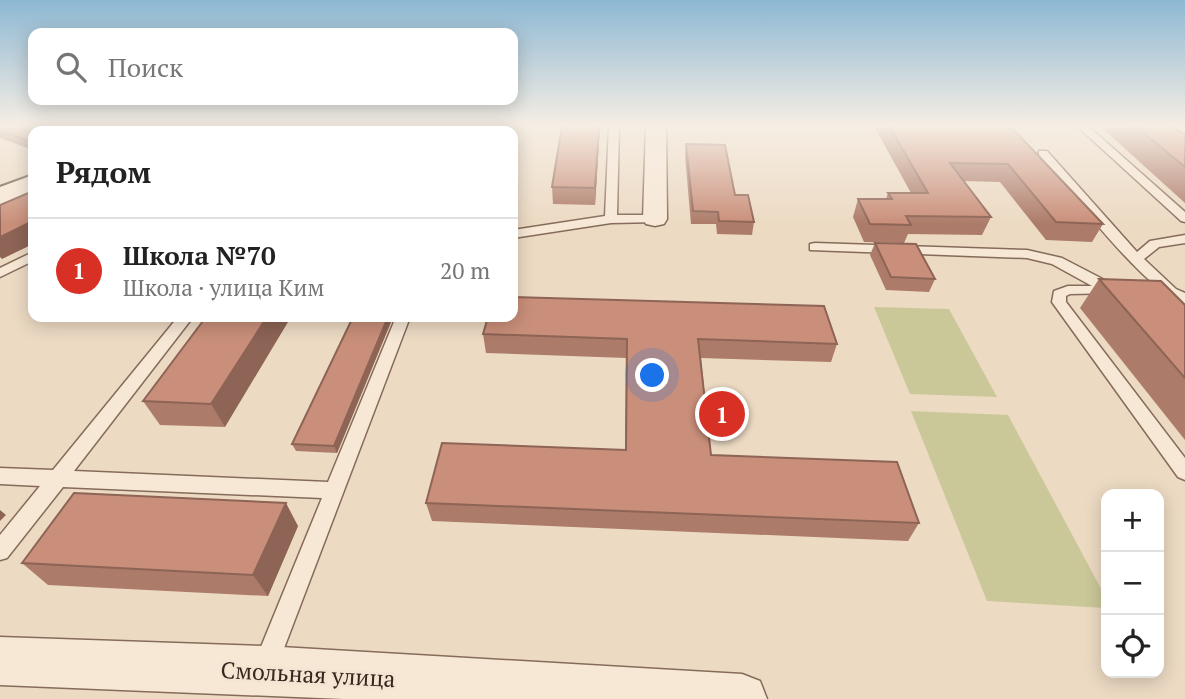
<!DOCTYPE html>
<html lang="ru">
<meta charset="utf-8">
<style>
body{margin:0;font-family:"PT Serif",serif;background:#f6f6f6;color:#222}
.controls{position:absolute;right:21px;bottom:21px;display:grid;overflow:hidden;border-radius:14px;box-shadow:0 4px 18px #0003}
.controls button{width:63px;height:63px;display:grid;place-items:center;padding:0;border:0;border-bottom:2px solid #e0e0e0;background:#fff;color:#222;font:35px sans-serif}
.you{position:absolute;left:653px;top:376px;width:24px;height:24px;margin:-18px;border:5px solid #fff;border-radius:50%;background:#1a73e8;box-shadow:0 0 0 10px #1a73e833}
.badge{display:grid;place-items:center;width:46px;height:46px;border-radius:50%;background:#d93025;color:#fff;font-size:23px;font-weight:700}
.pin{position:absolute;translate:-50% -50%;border:4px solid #fff;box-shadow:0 2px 7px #0006}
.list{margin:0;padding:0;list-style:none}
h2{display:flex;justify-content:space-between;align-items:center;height:91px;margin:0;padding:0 28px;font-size:30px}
h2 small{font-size:23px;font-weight:400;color:#767676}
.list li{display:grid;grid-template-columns:46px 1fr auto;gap:21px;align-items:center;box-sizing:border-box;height:105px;padding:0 28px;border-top:2px solid #e0e0e0}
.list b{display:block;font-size:26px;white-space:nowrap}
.list p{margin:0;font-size:23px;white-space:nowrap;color:#767676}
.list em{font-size:23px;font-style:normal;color:#767676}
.icon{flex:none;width:38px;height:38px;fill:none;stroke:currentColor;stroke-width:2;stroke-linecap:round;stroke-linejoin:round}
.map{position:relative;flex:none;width:1185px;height:699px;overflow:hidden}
.search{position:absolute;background:#fff;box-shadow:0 4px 18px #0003;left:28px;top:28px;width:490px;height:77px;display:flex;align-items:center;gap:18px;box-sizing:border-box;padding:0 24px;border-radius:14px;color:#767676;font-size:26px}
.panel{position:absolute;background:#fff;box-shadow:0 4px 18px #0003;left:28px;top:126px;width:490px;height:196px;border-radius:14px}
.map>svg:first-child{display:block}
.green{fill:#cac898}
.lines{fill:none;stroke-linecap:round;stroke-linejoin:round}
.lane-casing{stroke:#866b5b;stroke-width:3}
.street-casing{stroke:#866b5b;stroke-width:3}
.secondary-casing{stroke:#674c3e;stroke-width:4}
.lane{fill:#f7e8d6;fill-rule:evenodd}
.street{fill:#f7e8d6;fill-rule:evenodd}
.secondary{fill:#f7e8d6;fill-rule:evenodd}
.wall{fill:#ad7b69}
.shaded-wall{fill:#8d6455}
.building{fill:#c98f7a;stroke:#8d6455;stroke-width:2}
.labels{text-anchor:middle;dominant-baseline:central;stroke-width:6;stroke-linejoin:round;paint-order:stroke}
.near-street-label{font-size:23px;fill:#36261e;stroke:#f4e5d2}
</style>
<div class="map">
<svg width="1185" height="699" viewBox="0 0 1185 699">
<rect width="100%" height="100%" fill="#ecdac3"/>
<!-- green -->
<g class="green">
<polygon points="874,307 949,309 997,397 910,394"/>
<polygon points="911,411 1008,415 1106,598 1106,608 987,601"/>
</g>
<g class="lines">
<!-- lane casing -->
<g class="lane-casing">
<g id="lane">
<polygon points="284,126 296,126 288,131 276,131"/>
<polygon points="609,126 619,126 617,215 655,215 659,216 659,222 611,223 513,238 513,230 605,216"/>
<polygon points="1077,126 1088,126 1185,212 1185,222 1181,221"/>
<path d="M1039,151H1047L1137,252L1150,241L1185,235V243L1159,247L1144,259L1176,289L1185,293V304C1147,293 1068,189 1039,155Z"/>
<polygon points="815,243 1027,250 1062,258 1118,287 1120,290 1118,293 1070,294 1066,296 1066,302 1185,458 1185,480 1178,477 1052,302 1054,291 1068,286 1092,286 1052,264 1027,258 810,250 810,244"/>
<polygon points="33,252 33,261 0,277 0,268"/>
<polygon points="178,317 193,317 74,471 328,482 396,317 410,317 278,664 274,672 266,676 258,672 254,664 322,498 63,487 7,558 0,560 0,535 40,486 0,484 0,468 53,470"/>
</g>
</g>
<!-- street casing -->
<g class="street-casing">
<g id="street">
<polygon points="646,126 666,126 667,219 664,224 655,226 646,224 643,219"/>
<polygon points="0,637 264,646 742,674 760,681 767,699 344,699 0,685"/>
</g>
</g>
<!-- secondary casing -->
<g class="secondary-casing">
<g id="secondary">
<polygon points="144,126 178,126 174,131 141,131"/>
<polygon points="33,175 33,193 0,207 0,187"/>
</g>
</g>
<!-- lane -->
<use href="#lane" class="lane"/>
<!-- street -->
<use href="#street" class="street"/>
<!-- secondary -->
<use href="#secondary" class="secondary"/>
</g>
<!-- wall -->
<g class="wall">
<polygon points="0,126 103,126 89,131 33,131 33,150 0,138"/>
<polygon points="562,126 600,126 595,205 553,204 552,187"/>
<polygon points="874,126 1010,126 1103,224 1092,242 1046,240 1000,182 963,181 991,217 982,235 908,234 904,243 864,242 853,217 858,199 886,199 888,193 911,193"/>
<polygon points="1100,126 1173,126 1185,135 1185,203"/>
<polygon points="686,144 735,195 754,222 752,235 717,234 716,224 691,224 685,156"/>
<polygon points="875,243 935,279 929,292 886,290 870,255"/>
<polygon points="1099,279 1185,305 1185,440 1080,308"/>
<polygon points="206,317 225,427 160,425 143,401"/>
<polygon points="353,317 393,317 337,453 296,451 292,444"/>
<polygon points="488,317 837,344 831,362 701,358 711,455 919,523 908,541 432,521 426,503 625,450 626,358 486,353 483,334"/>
<polygon points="298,526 268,596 48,585 22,563"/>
</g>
<!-- shaded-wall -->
<g class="shaded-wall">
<polygon points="75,126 103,126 89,131 61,131"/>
<polygon points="238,126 277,126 265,131 240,131"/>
<polygon points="599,126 600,126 595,205 595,188"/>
<polygon points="33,221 33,244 2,259 0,257 0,237"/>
<polygon points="267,317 291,317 225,427 211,404"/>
<polygon points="388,317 393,317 337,453 334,446"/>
<polygon points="286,503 298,526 268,596 253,575"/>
<polygon points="0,510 6,515 0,521"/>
</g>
<!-- building -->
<g class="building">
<polygon points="0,126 75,126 61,131 33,131 33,142 0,131"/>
<polygon points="183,126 239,126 256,131 171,131"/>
<polygon points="562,126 599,126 595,188 552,187"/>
<polygon points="889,126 1010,126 1103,224 1056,222 1008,164 950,163 991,217 906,216 911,225 870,224 858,199 892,199 888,193 928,193"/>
<polygon points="1135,126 1173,126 1185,135 1185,167"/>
<polygon points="686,144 725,145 735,195 748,195 754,222 719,221 718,212 693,211"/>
<polygon points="33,191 33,221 0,237 0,205"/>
<polygon points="875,243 916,244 935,279 891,277"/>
<polygon points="1099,279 1161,281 1185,305 1185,378"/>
<polygon points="513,297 824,306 837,344 698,339 711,455 897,462 919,523 426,503 442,443 626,450 627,339 483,334 488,317 513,317"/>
<polygon points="206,317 267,317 211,404 143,401"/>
<polygon points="353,317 388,317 334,446 292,444"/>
<polygon points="74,493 286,503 253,575 22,563"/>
</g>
<!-- sky -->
<linearGradient id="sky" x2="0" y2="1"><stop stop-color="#8db8d3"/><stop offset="0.56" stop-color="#f6eee4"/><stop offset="1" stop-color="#f6eee4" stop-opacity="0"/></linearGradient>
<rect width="1185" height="224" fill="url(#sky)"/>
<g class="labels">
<!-- near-street labels -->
<g class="near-street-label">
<text transform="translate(308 674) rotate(3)">Смольная улица</text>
</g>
</g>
</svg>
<div class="controls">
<button>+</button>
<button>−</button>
<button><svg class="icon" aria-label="locate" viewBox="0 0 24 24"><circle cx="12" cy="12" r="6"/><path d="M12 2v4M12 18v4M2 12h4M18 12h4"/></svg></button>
</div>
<div class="you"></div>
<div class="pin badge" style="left:722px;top:414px">1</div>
<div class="search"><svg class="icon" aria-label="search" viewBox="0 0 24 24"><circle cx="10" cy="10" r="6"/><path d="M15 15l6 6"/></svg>Поиск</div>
<section class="panel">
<h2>Рядом<small></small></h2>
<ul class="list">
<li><span class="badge">1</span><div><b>Школа №70</b><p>Школа · улица Ким</p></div><em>20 m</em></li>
</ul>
</section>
</div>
